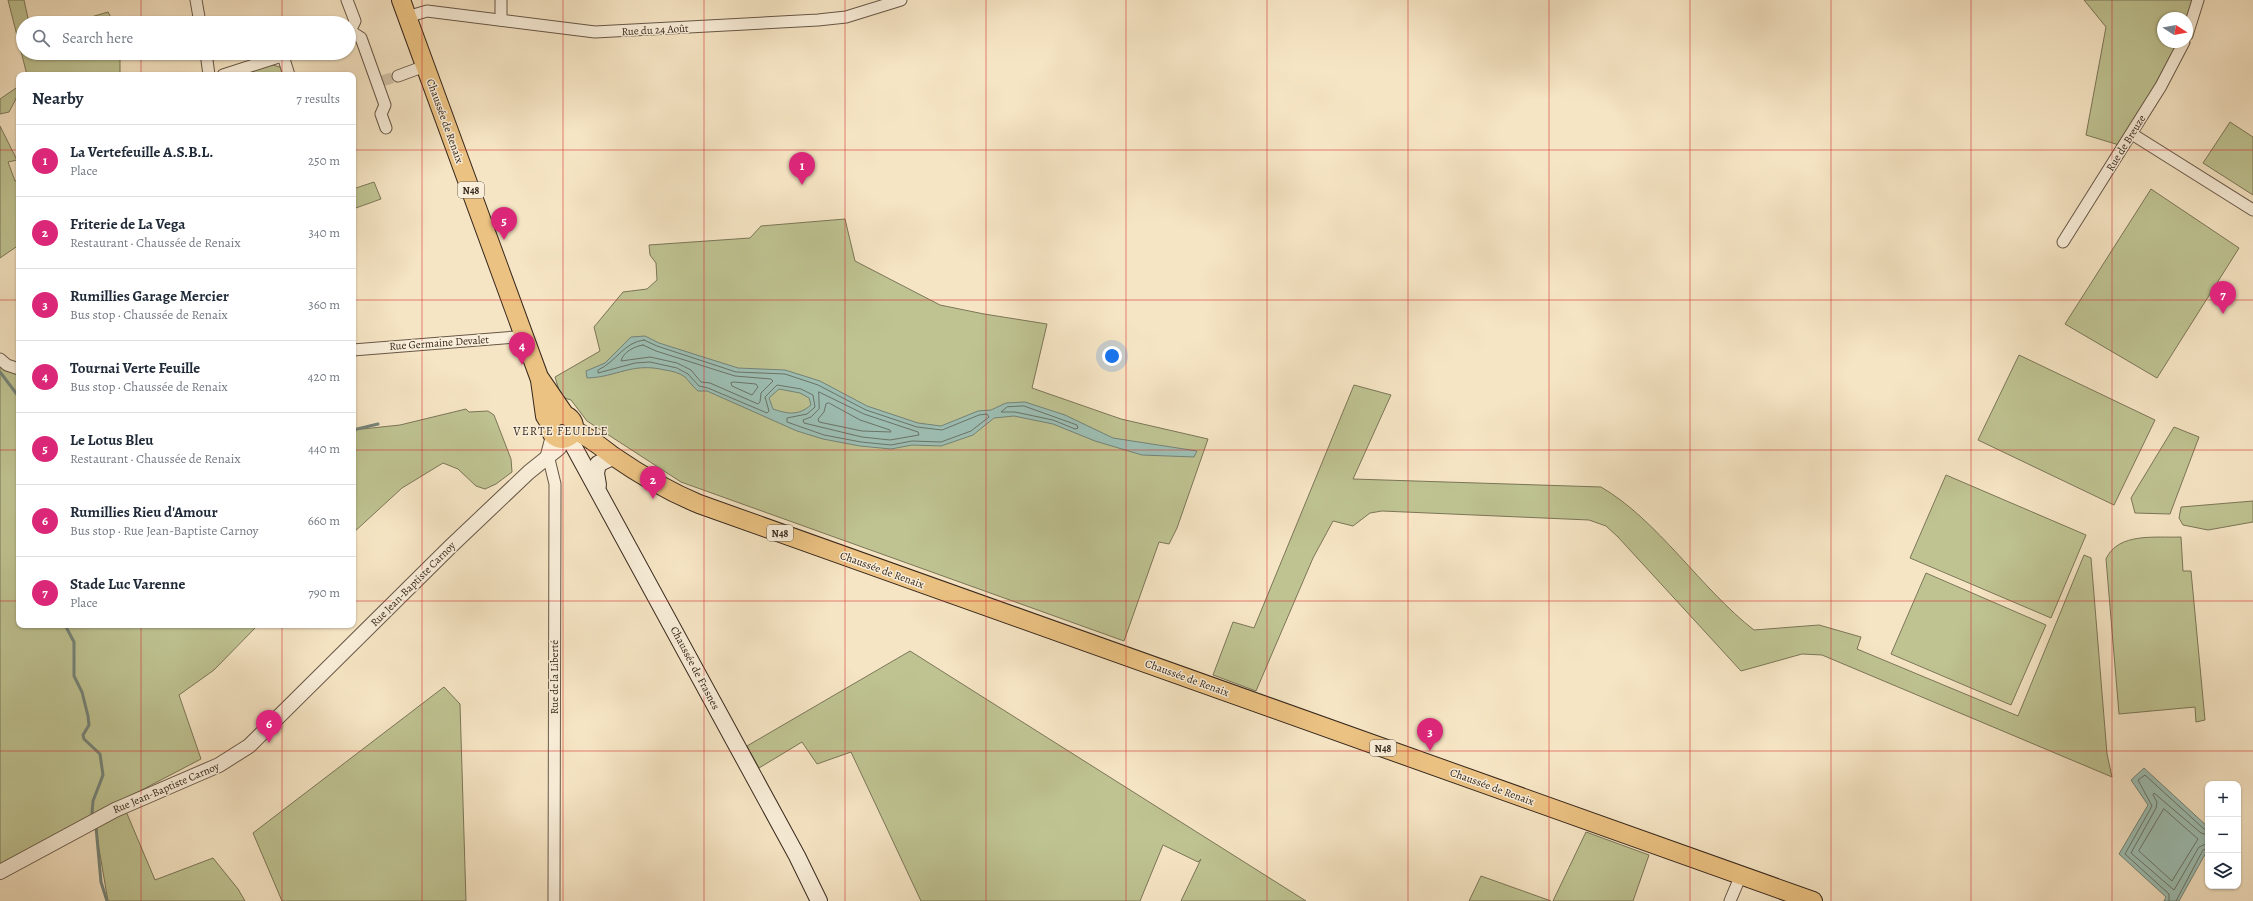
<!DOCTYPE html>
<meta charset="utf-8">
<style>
body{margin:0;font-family:Alegreya,serif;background:#f2f2f3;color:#1f2937}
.controls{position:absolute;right:12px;bottom:12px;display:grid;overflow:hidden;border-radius:8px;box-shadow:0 1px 3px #0004}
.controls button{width:36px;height:36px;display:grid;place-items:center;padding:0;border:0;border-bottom:1px solid #e0e1e3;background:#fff;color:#1f2937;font:20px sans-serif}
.compass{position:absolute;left:2157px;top:12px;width:36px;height:36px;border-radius:50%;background:#fff;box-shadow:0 1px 3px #0004;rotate:101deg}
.you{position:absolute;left:1112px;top:356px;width:14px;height:14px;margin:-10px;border:3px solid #fff;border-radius:50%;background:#1a73e8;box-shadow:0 0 0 6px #1a73e833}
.badge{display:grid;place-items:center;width:26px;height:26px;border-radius:50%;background:#db2777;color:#fff;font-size:13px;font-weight:700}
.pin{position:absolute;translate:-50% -33px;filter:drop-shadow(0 1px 2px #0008)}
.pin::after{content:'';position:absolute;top:21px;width:14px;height:12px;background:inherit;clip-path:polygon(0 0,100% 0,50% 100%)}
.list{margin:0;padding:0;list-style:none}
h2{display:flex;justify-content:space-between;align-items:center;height:52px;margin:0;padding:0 16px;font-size:17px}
h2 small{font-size:13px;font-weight:400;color:#747a83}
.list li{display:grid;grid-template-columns:26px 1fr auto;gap:12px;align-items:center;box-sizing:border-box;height:72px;padding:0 16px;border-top:1px solid #e0e1e3}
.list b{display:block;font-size:15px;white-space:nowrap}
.list p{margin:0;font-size:13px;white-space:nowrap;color:#747a83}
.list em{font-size:13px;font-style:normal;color:#747a83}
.icon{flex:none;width:22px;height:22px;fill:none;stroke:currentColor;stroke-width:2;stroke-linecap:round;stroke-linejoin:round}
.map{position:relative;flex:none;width:2253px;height:901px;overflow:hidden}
.search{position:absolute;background:#fff;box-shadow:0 1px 3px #0004;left:16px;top:16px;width:340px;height:44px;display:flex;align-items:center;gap:10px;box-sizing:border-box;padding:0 14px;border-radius:22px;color:#747a83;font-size:15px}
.panel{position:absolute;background:#fff;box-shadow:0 1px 3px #0004;left:16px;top:72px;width:340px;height:556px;border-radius:8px}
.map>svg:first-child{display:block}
.green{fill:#bfc392;stroke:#7b7658}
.water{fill:#9dbfb4;stroke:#748378;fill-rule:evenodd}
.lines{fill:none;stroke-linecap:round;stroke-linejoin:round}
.shore{stroke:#6a7468;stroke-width:1}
.stream{stroke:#748378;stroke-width:3}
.minor-tunnel{stroke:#d0bfa3;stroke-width:11;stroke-dasharray:11 5.5;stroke-linecap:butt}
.minor-casing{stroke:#675747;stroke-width:13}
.tertiary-casing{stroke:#675747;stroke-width:16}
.secondary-casing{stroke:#37281d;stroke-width:18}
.primary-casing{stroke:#37281d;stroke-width:20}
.minor{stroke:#f9eed9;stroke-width:11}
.tertiary{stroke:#f9eed9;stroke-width:14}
.secondary{stroke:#f9eed9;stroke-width:16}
.primary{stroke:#ebc282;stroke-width:18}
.grid{fill:none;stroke:#d62828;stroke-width:1;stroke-opacity:0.55}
.labels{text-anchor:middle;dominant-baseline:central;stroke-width:3;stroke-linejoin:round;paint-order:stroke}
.shield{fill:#f9eed9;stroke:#716355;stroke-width:1}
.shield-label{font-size:10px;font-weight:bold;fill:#37281d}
.street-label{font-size:11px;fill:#37281d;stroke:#f9eed9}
.neighbourhood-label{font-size:12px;letter-spacing:1px;fill:#37281d;stroke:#f9eed9}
</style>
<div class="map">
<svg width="2253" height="901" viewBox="0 0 2253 901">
<rect width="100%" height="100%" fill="#f6e5c4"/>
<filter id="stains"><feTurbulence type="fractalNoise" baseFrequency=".005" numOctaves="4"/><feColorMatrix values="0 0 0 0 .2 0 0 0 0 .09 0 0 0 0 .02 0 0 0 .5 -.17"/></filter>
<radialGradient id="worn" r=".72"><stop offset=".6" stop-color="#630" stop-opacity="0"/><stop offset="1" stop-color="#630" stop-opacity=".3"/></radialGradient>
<!-- green -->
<g class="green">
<polygon points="8,0 24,0 29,23 23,23 23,53 120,53 120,75 27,75"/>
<polygon points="2084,0 2194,0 2187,18 2163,18 2163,42 2180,42 2179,46 2119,145 2086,135 2106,27"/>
<polygon points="108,12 114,23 71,23"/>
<polygon points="269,64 280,67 286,75 254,75 253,73 236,75"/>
<polygon points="19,86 19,93 9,112 0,114 0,99"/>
<polygon points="2230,122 2253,137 2253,195 2203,163"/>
<polygon points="0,126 17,160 8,162 15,181 19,180 19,245 0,258"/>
<polygon points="374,182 381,199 353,209 353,189"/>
<polygon points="2151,189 2239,248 2157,378 2065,324"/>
<polygon points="845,219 855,261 940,305 984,314 1047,324 1032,388 1121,419 1208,439 1177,528 1169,544 1159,542 1124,641 681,482 587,421 571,400 561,397 555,377 600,351 594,327 623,292 647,289 657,280 656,263 650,255 649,245 750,238 761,226"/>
<polygon points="2019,355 2155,420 2114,505 1978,440"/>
<polygon points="0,362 19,372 19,625 258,625 214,670 179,695 201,759 0,864"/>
<path d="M1354,385L1391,395L1353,479L1601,487C1658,520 1701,589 1754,630L1819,625L1861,637L1857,649L2018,716L2084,555L2091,558L2107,754L2112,777L1822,655L1802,654L1741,671L1618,537L1606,526L1589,520L1382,511L1370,513L1353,526L1333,521L1313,558L1256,691L1213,675L1233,622L1254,628Z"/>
<polygon points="466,409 469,412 488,411 494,415 511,459 512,472 496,484 485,489 476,486 458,469 443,463 402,488 353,533 353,430 400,425"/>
<polygon points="2174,427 2199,437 2170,514 2135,513 2131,498"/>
<polygon points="1946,475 2086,535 2051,618 1910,558"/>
<polygon points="2253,501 2253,522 2208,530 2183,525 2179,518 2181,507"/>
<path d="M2181,537L2183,571H2191L2205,720L2196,722L2195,707L2119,714L2106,559C2118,532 2156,538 2181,537Z"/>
<polygon points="1926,573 2046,625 2011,705 1891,654"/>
<polygon points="910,651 1306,901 1181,901 1201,859 1198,862 1163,845 1140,901 921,901 851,752 817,764 802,742 759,768 747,746"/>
<polygon points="444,687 460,704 466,901 282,901 253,833"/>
<polygon points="125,809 155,880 213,858 238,889 245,901 108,901 94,820"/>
<polygon points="1586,832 1649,855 1633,901 1553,901"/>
<polygon points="1481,876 1551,901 1469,901"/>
</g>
<!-- water -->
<g class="water">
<path d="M645,336L659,343L738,368L785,370L820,381L867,406L918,423L941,426L978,411L991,410L1006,403L1025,402L1065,415L1113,438L1197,451L1194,457L1142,455L1095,441L1053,424L1014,416L994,418L973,435L941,446L912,445L891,449L860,446L823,439L797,431L707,391H698C693,387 689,381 685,377C680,373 672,371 665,370C631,362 618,377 587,378L586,371L605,363L631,337ZM779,389L800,393L809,398L811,405C798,416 788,414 773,409L769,398Z"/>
<polygon points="2144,768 2208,827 2208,849 2179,901 2164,901 2166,897 2119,854 2148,805 2131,780"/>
</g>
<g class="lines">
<!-- shore -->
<g class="shore">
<path d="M644,340L657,346L736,372L785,374L818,385L866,410L917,427L942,430L979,415L987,414L989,417L971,431L941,442L912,441L891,445L861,442L824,435L787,422V418L807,414L815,407L813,395L801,389L777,385L765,397L769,411L767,413L708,388L699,386L688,374L677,368L650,362L635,363L598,373V370C616,362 624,342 644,340Z"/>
<path d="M643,345L656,351L735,376L771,379L773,381L761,393L760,402L758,404L710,383L701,382L691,370L677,363L650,357L621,361C623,352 635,346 643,345Z"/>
<polygon points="734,382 756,384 758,387 752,395 732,386 731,383"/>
<polygon points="819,392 864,414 918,432 919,435 890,440 862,437 804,423 803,420 811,417 819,409"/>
<polygon points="829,403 860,420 890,430 891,432 862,431 819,422 818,419 824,412 826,404"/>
<polygon points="1024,406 1077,425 1078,428 1075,429 1053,420 1015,412 1001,412 1007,407"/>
<polygon points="2164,809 2198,839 2172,881 2139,851"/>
<polyline points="2208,835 2201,833 2154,793 2153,795 2157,802 2156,808 2131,853 2174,890 2199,847 2208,843"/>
<polyline points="2169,901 2169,894 2125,854 2152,806 2138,780 2145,775 2204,829 2208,830"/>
<polyline points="2176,901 2203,850 2208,848"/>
</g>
<!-- stream -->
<g class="stream">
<polyline points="0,372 19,397"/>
<polyline points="353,430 378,424"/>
<polyline points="65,625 74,642 74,676 82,692 88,716 89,725 83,735 84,739 100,754 103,775 93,801 92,813"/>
<polyline points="96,827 101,882 107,901"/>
</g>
<!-- minor-tunnel -->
<polyline class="minor-tunnel" points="382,81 398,76"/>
<!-- minor casing -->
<g class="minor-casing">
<g id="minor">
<polyline points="196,0 200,23"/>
<polyline points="347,0 355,21 350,31 361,38 385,105 381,114 386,128"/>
<polyline points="501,0 501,20"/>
<polyline points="407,17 427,11 595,32 818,20 846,17 901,0"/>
<polyline points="2187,35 2198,0"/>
<polyline points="206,53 209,75"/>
<polyline points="283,56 289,75"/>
<polyline points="223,75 291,53"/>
<polyline points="398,76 425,66"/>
<polyline points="2132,134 2253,210"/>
<polyline points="2063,242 2161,86 2184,42"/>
<polyline points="353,350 515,337 523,334"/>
<polyline points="0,359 7,365 19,369"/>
<polyline points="548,455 555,484 554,901"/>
<polyline points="1730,901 1741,875"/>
</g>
</g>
<!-- tertiary casing -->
<g class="tertiary-casing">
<g id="tertiary">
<polyline points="548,455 553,436"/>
<polyline points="0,872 115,810 219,765 249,746 450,547 529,472 559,448 563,440"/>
</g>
</g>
<!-- secondary casing -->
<g class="secondary-casing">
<g id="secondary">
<polyline points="569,438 797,856 819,901"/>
<polyline points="598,485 596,473 598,464 614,456"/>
</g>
</g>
<!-- primary casing -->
<g class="primary-casing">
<g id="primary">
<polyline points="401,0 539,377 565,415"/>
<polyline points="540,380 545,416 550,424"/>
<circle cx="562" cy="427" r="12"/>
<path d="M574,430C589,437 600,446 613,456C639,474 670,492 699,504L1813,901"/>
</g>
</g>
<!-- minor -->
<use href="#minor" class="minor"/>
<!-- tertiary -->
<use href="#tertiary" class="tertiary"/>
<!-- secondary -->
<use href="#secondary" class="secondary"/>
<!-- primary -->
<use href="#primary" class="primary"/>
</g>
<!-- grid -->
<path class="grid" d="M141,0V23M282,0V23M422,0V901M563,0V901M704,0V901M845,0V901M986,0V901M1126,0V901M1267,0V901M1408,0V901M1549,0V901M1690,0V901M1831,0V901M1971,0V901M2112,0V901M141,53V75M282,53V75M0,150H19M353,150H2253M0,300H19M353,300H2253M0,450H19M353,450H2253M0,601H19M353,601H2253M141,625V901M282,625V901M0,751H2253"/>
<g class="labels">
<!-- shield labels -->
<g class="shield">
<rect x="458" y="182" width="26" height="16" rx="3"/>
<rect x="767" y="525" width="26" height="16" rx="3"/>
<rect x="1370" y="740" width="26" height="16" rx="3"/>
</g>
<g class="shield-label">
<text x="471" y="190">N48</text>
<text x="780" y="533">N48</text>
<text x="1383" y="748">N48</text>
</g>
<!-- street labels -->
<g class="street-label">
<text transform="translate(655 30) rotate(-3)">Rue du 24 Août</text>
<text transform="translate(445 121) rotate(70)">Chaussée de Renaix</text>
<text transform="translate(2126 143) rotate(-58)">Rue de Breuze</text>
<text transform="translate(439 343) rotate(-4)">Rue Germaine Devalet</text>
<text transform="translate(882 570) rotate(20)">Chaussée de Renaix</text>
<text transform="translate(413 584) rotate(-45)">Rue Jean-Baptiste Carnoy</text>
<text transform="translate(695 668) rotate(62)">Chaussée de Frasnes</text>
<text transform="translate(554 677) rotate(-90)">Rue de la Liberté</text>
<text transform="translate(1187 678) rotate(20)">Chaussée de Renaix</text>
<text transform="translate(1492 787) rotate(20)">Chaussée de Renaix</text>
<text transform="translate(166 788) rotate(-23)">Rue Jean-Baptiste Carnoy</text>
</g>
<!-- neighbourhood labels -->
<g class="neighbourhood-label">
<text x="561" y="431">VERTE FEUILLE</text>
</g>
</g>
<rect width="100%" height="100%" filter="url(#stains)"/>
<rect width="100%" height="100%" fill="url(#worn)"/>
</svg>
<div class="controls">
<button>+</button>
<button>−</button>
<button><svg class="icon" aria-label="layers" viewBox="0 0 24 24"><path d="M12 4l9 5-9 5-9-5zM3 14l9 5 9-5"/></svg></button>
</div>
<svg class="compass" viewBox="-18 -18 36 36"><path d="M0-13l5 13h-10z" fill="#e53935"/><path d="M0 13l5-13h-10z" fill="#747a83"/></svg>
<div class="you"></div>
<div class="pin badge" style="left:802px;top:185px">1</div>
<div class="pin badge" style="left:653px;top:499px">2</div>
<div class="pin badge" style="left:1430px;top:751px">3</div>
<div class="pin badge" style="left:522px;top:365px">4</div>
<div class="pin badge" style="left:504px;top:240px">5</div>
<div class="pin badge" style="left:269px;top:743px">6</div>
<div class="pin badge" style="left:2223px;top:314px">7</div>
<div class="search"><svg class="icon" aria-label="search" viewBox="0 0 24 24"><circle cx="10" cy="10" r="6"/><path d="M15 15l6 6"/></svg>Search here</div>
<section class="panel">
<h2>Nearby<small>7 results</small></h2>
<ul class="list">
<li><span class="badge">1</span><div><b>La Vertefeuille A.S.B.L.</b><p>Place</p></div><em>250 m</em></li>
<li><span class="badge">2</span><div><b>Friterie de La Vega</b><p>Restaurant · Chaussée de Renaix</p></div><em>340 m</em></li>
<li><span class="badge">3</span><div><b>Rumillies Garage Mercier</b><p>Bus stop · Chaussée de Renaix</p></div><em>360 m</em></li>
<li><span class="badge">4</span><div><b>Tournai Verte Feuille</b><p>Bus stop · Chaussée de Renaix</p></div><em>420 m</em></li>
<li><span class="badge">5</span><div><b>Le Lotus Bleu</b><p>Restaurant · Chaussée de Renaix</p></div><em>440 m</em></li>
<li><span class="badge">6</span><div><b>Rumillies Rieu d'Amour</b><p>Bus stop · Rue Jean-Baptiste Carnoy</p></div><em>660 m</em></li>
<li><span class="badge">7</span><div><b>Stade Luc Varenne</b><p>Place</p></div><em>790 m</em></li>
</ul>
</section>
</div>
